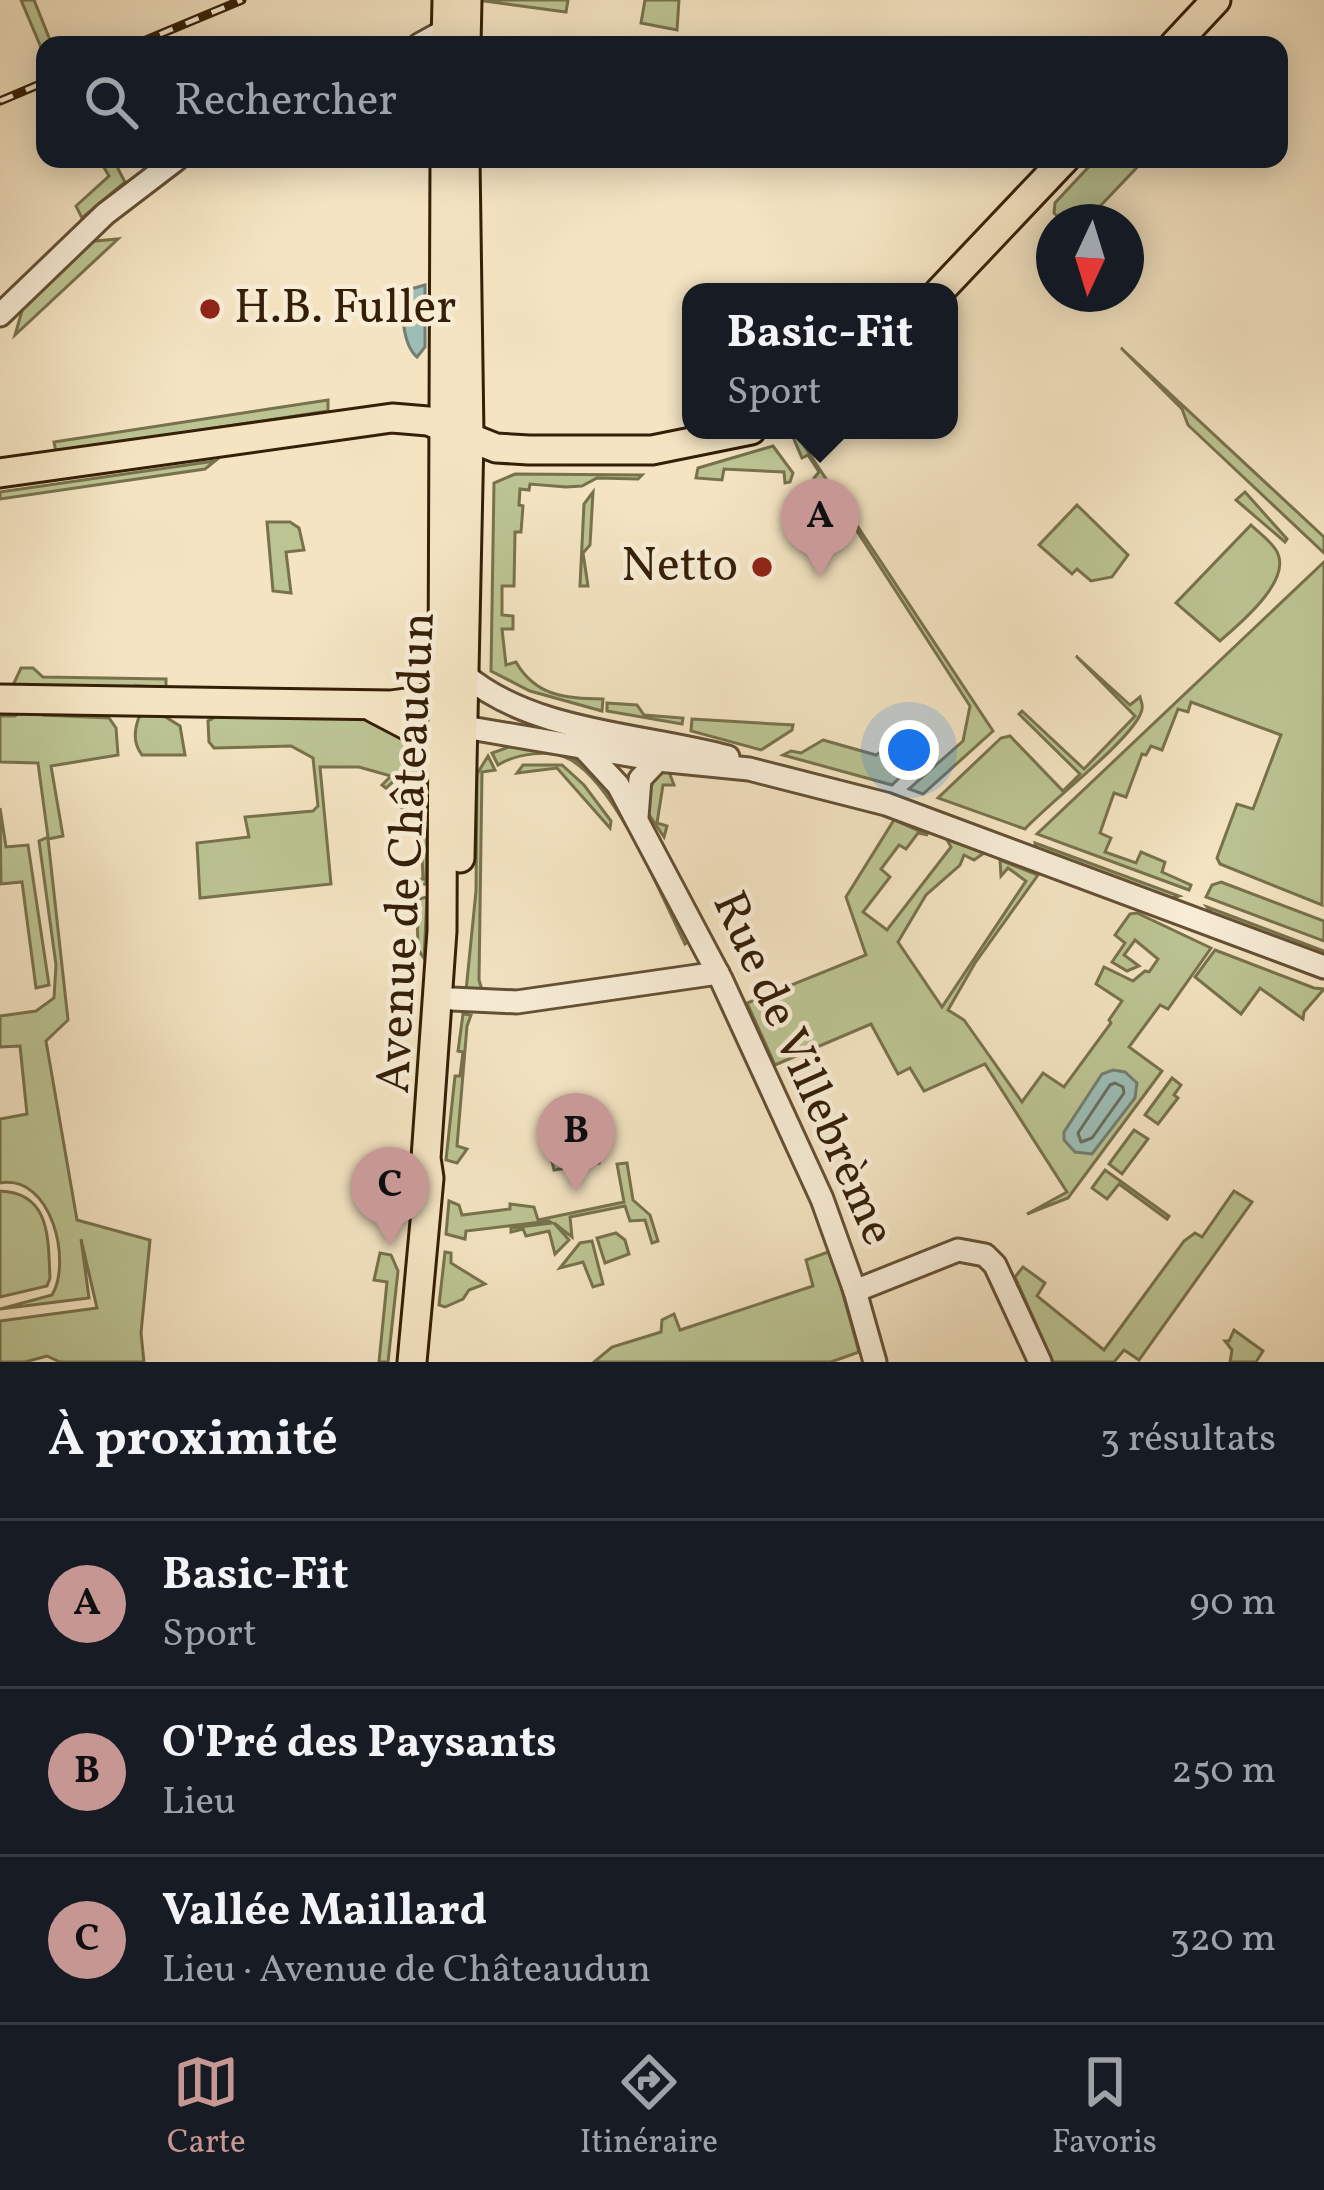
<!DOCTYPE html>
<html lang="fr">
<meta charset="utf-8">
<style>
body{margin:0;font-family:Vollkorn,serif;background:#20242c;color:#f1f3f6}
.compass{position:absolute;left:1036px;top:204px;width:108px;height:108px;border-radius:50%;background:#171b24;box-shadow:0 6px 30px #0003;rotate:184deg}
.you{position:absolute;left:909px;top:750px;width:42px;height:42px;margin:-30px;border:9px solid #fff;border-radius:50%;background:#1a73e8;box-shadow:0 0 0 18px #1a73e833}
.badge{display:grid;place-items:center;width:78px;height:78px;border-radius:50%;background:#c59692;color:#111;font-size:39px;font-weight:700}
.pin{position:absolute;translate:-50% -99px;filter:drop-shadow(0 3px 6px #0008)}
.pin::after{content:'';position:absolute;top:63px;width:42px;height:36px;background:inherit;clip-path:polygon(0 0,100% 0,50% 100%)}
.popup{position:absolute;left:682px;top:283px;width:276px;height:156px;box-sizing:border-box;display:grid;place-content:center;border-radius:24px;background:#171b24;filter:drop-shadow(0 3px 9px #0005);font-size:39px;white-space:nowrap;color:#9ea1a6}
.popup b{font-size:45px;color:#f1f3f6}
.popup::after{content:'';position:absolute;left:50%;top:100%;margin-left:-24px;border:24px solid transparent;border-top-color:#171b24}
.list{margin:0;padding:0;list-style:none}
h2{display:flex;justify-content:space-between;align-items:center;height:156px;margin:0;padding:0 48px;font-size:51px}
h2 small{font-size:39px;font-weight:400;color:#9ea1a6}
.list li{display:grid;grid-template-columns:78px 1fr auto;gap:36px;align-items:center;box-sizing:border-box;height:168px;padding:0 48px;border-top:3px solid #363941}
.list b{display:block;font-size:45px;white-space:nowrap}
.list p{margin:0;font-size:39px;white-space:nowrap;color:#9ea1a6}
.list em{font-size:39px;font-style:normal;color:#9ea1a6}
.icon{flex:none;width:66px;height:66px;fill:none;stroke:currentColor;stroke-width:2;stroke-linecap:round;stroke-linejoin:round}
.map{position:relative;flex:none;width:1324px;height:1362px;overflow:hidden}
.search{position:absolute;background:#171b24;box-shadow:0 6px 30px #0003;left:36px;right:36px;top:36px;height:132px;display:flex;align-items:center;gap:30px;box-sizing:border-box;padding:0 42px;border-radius:24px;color:#9ea1a6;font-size:45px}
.sheet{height:660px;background:#171b24}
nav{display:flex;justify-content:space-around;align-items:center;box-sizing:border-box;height:168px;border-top:3px solid #363941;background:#171b24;font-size:33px;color:#9ea1a6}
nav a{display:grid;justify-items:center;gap:6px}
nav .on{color:#c59692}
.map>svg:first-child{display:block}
.green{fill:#bcc493;stroke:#78724c;stroke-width:3}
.water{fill:#9cbeb7;stroke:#737e70;stroke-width:3}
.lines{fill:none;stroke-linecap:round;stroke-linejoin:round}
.shore{stroke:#686e5e;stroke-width:3}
.minor-casing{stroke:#655035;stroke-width:27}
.major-casing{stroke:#351f06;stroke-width:33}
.minor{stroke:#f8edd7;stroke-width:21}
.major{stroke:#f4e4c2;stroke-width:27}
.rail-casing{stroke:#351f06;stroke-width:9}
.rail{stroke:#f8edd7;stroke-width:4.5;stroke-dasharray:14;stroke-linecap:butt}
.poi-dot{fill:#8f2418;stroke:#f8edd7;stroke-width:4.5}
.labels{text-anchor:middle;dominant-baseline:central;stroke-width:9;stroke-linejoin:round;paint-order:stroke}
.poi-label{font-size:48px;fill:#351f06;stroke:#f8edd7;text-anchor:start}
.street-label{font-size:48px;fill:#351f06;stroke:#f8edd7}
</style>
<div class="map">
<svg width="1324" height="1362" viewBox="0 0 1324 1362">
<rect width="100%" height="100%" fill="#f4e4c2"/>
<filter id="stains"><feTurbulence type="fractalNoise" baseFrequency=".00167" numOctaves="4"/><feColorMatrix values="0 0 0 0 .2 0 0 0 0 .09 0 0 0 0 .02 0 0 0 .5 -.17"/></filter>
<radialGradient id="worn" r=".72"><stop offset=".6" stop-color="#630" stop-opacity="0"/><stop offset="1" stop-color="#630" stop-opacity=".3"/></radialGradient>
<!-- green -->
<g class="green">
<polygon points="21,0 34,0 52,45 45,45 45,57"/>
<polygon points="477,0 568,0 566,12"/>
<polygon points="645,0 679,0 677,30 641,23"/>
<polygon points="99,159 113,159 125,182 82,218 76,206 109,176"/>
<polygon points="1096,159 1145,159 1085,222 1063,222 1054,213 1055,203"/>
<polygon points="118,239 15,335 24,304 85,242"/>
<polygon points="1121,348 1324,537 1324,553 1188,425 1182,409"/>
<polygon points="328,400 328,411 56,452 54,442"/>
<polygon points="797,435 993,731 923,794 909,789 963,741 970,706 826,483 821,486 814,478 819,472 808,455 802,458 793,437"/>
<polygon points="773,446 793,473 790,482 785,483 784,472 724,469 722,480 696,478 698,468"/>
<polygon points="215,461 205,469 0,499 0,492"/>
<path d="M515,474L642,475L638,479L597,478L582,486L566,487L530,484L529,490L520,489L519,505L523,506L521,532H515L514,586H502V615L513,616V629H502L506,665L516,662C536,697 566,698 603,699L602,711L530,691L491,671L494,483Z"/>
<polygon points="593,492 590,545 583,553 588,586 580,586 584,504"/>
<polygon points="1245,492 1287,539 1285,542 1236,500"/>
<polygon points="1077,505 1128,555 1112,577 1091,581 1077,569 1072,574 1039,545"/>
<polygon points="267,522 290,522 299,528 304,550 286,552 291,593 273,591"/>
<path d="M1251,525C1259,533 1274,543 1278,554C1290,583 1238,625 1220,641L1176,603Z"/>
<polygon points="1324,562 1322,905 1220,864 1217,858 1237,804 1253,809 1281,735 1191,702 1188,712 1178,709 1162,750 1151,746 1146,755 1142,754 1126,797 1114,793 1100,833 1111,838 1105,852 1136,863 1141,852 1165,862 1162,872 1191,885 1189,890 1037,834"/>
<path d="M1076,656L1130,705L1140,697C1142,705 1144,706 1140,715C1126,744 1051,801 1025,829L938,798L1001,738L1010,736L1063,791L1080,774L1019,714L1022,711L1084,769L1135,716Z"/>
<polygon points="21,668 33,668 43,677 166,679 166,687 135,686 127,691 18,689 13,685"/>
<polygon points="607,703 637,705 644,715 683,718 682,724 607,711"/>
<path d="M26,708H38L43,715L109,718L116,728L118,755L51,766L63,836L48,839L68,1020L46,1041L77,1220L150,1240L141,1333L144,1362H60L47,1356L25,1362H0V1321L97,1308L81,1239L89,1298L0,1309L52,1295C72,1262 52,1174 0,1183V1119L27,1114L20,1046L0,1047V1016L36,1011L54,998L56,965L39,841L48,837L38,763L0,762V716H15Z"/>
<path d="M156,711L180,726L185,755H142C133,743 134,731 139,717Z"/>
<path d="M227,711C280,713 404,697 422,763C431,797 426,848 426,884L413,886L410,881L423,879L421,831L410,832L420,821L411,804L402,808L400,805L409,800L395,780L386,788L382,785L391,776L359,767H320L331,884L200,898L197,843L249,837L245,817L313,811L318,806L313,758L291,746L214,748L209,742L208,721Z"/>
<polygon points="692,719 793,725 792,730 761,750 691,731"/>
<polygon points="823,740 876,755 887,748 891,753 896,750 908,769 892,785 783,755 791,751 801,753"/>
<path d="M512,746C530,749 551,748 567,756C620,780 662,891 688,942L685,944C661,895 617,787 571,760C550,748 516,754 498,765L492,753Z"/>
<polygon points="488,756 495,770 482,772 479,980 483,993 466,991 476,891 477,774"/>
<polygon points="523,765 562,765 584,785 611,821 610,828 557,768 517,773"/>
<polygon points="662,771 669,772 674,785 663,785 657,823 667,826 664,837 646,810 653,780"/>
<polygon points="0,808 6,847 28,845 49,985 36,988 22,882 1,884"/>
<polygon points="894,820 928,835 918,833 906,849 899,845 881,869 890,877 863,912 887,930 951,847 946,838 984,853 974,860 964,855 960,865 926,895 898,942 942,1007 1026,881 1008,868 1001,876 1000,860 1038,875 975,963 948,1010 964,1020 1022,1102 1043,1073 1064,1087 1111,1023 1109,1020 1122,1001 1096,984 1104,967 1133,981 1145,971 1149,972 1158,959 1135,940 1124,955 1139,966 1127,971 1112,962 1125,943 1115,935 1130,914 1137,913 1211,948 1168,1009 1160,1005 1129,1047 1162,1071 1068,1198 1027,1214 1067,1192 985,1064 924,1091 910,1068 898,1074 871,1024 775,1065 747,1003 866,955 846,897"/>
<polygon points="1035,843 1179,896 1168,899 1036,851"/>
<polygon points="1221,882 1324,921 1324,941 1206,897 1212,885"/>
<polygon points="427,897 424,958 418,950 417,906 407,905 407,902"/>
<polygon points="1207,907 1324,951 1324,960 1217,920"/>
<polygon points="1215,950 1314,988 1324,989 1304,1012 1303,1019 1260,988 1241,1014 1195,977"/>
<polygon points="463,1014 471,1015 467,1026 457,1146 467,1149 457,1163 446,1160 455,1076 460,1076 463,1052 458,1051"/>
<polygon points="1172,1078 1181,1085 1174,1095 1178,1098 1158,1124 1145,1115"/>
<polygon points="590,1122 599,1163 554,1170 545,1130"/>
<polygon points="1134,1130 1148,1139 1122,1174 1109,1164"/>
<polygon points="627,1163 633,1200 650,1215 658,1241 652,1243 645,1220 630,1221 625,1206 570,1217 572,1237 554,1223 569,1240 555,1254 549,1231 526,1236 523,1229 511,1232 511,1228 552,1223 549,1221 466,1231 465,1239 446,1234 449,1201 459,1205 462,1215 510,1209 510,1204 534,1207 538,1220 624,1202 617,1164"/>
<polygon points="1105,1170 1169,1216 1167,1219 1119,1184 1107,1199 1092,1188"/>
<path d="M0,1191C51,1193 48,1239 50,1278L47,1286L0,1297Z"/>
<polygon points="1234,1191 1252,1202 1139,1360 1124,1350 1114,1362 1053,1362 1015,1277 1023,1267 1045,1283 1037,1296 1104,1350 1184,1241 1195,1233 1202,1237"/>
<polygon points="616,1233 625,1240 629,1254 605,1263 597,1238"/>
<polygon points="592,1241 603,1284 593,1287 583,1262 560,1268 580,1243"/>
<polygon points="831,1251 859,1352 831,1362 594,1362 612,1347 661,1332 662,1320 674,1314 680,1330 813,1286 806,1260"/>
<polygon points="445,1252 451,1253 451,1263 485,1284 469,1290 463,1299 445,1307 439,1305"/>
<polygon points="380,1253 391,1255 398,1271 388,1362 379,1362 387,1282 374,1280"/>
<polygon points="1234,1330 1263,1351 1256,1362 1230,1362 1232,1350 1225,1341 1229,1341"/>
</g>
<!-- water -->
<g class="water">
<path d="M425,285V347L417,357C403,345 399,308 407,290Z"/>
<polygon points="1113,1070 1125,1072 1137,1083 1135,1098 1092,1154 1075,1152 1064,1140 1064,1132 1102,1074"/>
</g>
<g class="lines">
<!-- shore -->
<polygon class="shore" points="1115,1083 1123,1087 1124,1093 1092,1138 1081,1142 1078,1133 1110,1085"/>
<!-- minor casing -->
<g class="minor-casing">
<g id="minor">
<polyline points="419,45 446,30"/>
<polyline points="0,315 105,214 177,159"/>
<path d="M465,675C534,733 643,734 728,757"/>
<polyline points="464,727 658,760 749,769 886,804 1324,967"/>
<polyline points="581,745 618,785 721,979 822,1199 855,1291 875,1362"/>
<polyline points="637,817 640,779 658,760"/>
<polyline points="452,999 517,1002 718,973"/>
<polyline points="855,1291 958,1250 985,1255 995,1265 1040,1362"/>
</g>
</g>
<!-- major casing -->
<g class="major-casing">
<g id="major">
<polyline points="446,45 447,0"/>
<polyline points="466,45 467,0"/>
<polyline points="1174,45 1216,0"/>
<polyline points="939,292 1065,159"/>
<polyline points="0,473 392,418 428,421 496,448 529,450 652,450 751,430"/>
<polyline points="0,699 391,705 421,701 454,685"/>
<polyline points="374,708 416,730 441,765"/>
<polyline points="460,858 469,436 465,159"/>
<polyline points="412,1362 429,1178 426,1158 442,931 445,159"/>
</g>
</g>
<!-- minor -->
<use href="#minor" class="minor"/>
<!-- major -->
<use href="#major" class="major"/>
<!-- rail casing -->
<g class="rail-casing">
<g id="rail">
<polyline points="134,45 242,0"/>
<polyline points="0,101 45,82"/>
</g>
</g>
<!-- rail -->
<use href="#rail" class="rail"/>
</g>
<!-- markers -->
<g class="poi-dot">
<circle cx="210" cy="309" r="12"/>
<circle cx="762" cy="567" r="12"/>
</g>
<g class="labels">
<!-- poi labels -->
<g class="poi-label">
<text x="234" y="309">H.B. Fuller</text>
<text x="738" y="567" text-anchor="end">Netto</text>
</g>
<!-- street labels -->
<g class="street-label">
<text transform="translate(408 853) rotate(-87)">Avenue de Châteaudun</text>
<text transform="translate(802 1069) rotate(66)">Rue de Villebrème</text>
</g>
</g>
<rect width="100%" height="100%" filter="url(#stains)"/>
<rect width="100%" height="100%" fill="url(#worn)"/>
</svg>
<svg class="compass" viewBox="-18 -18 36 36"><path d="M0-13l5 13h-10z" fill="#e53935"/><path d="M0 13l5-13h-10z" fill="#9ea1a6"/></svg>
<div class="you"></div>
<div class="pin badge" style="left:820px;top:577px">A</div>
<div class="popup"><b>Basic-Fit</b>Sport</div>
<div class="pin badge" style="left:576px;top:1192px">B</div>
<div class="pin badge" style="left:390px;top:1246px">C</div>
<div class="search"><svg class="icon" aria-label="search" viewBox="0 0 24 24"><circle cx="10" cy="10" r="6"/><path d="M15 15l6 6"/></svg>Rechercher</div>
</div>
<section class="sheet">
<h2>À proximité<small>3 résultats</small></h2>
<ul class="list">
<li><span class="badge">A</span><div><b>Basic-Fit</b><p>Sport</p></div><em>90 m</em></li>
<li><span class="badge">B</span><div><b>O'Pré des Paysants</b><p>Lieu</p></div><em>250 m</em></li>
<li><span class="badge">C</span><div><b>Vallée Maillard</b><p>Lieu · Avenue de Châteaudun</p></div><em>320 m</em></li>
</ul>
</section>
<nav>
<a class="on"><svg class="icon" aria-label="map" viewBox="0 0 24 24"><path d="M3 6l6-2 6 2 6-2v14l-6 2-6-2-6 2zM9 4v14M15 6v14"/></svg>Carte</a>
<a><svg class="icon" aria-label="directions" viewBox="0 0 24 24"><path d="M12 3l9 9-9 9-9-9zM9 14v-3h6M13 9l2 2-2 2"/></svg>Itinéraire</a>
<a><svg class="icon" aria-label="saved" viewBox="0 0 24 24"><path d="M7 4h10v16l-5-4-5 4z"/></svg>Favoris</a>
</nav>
